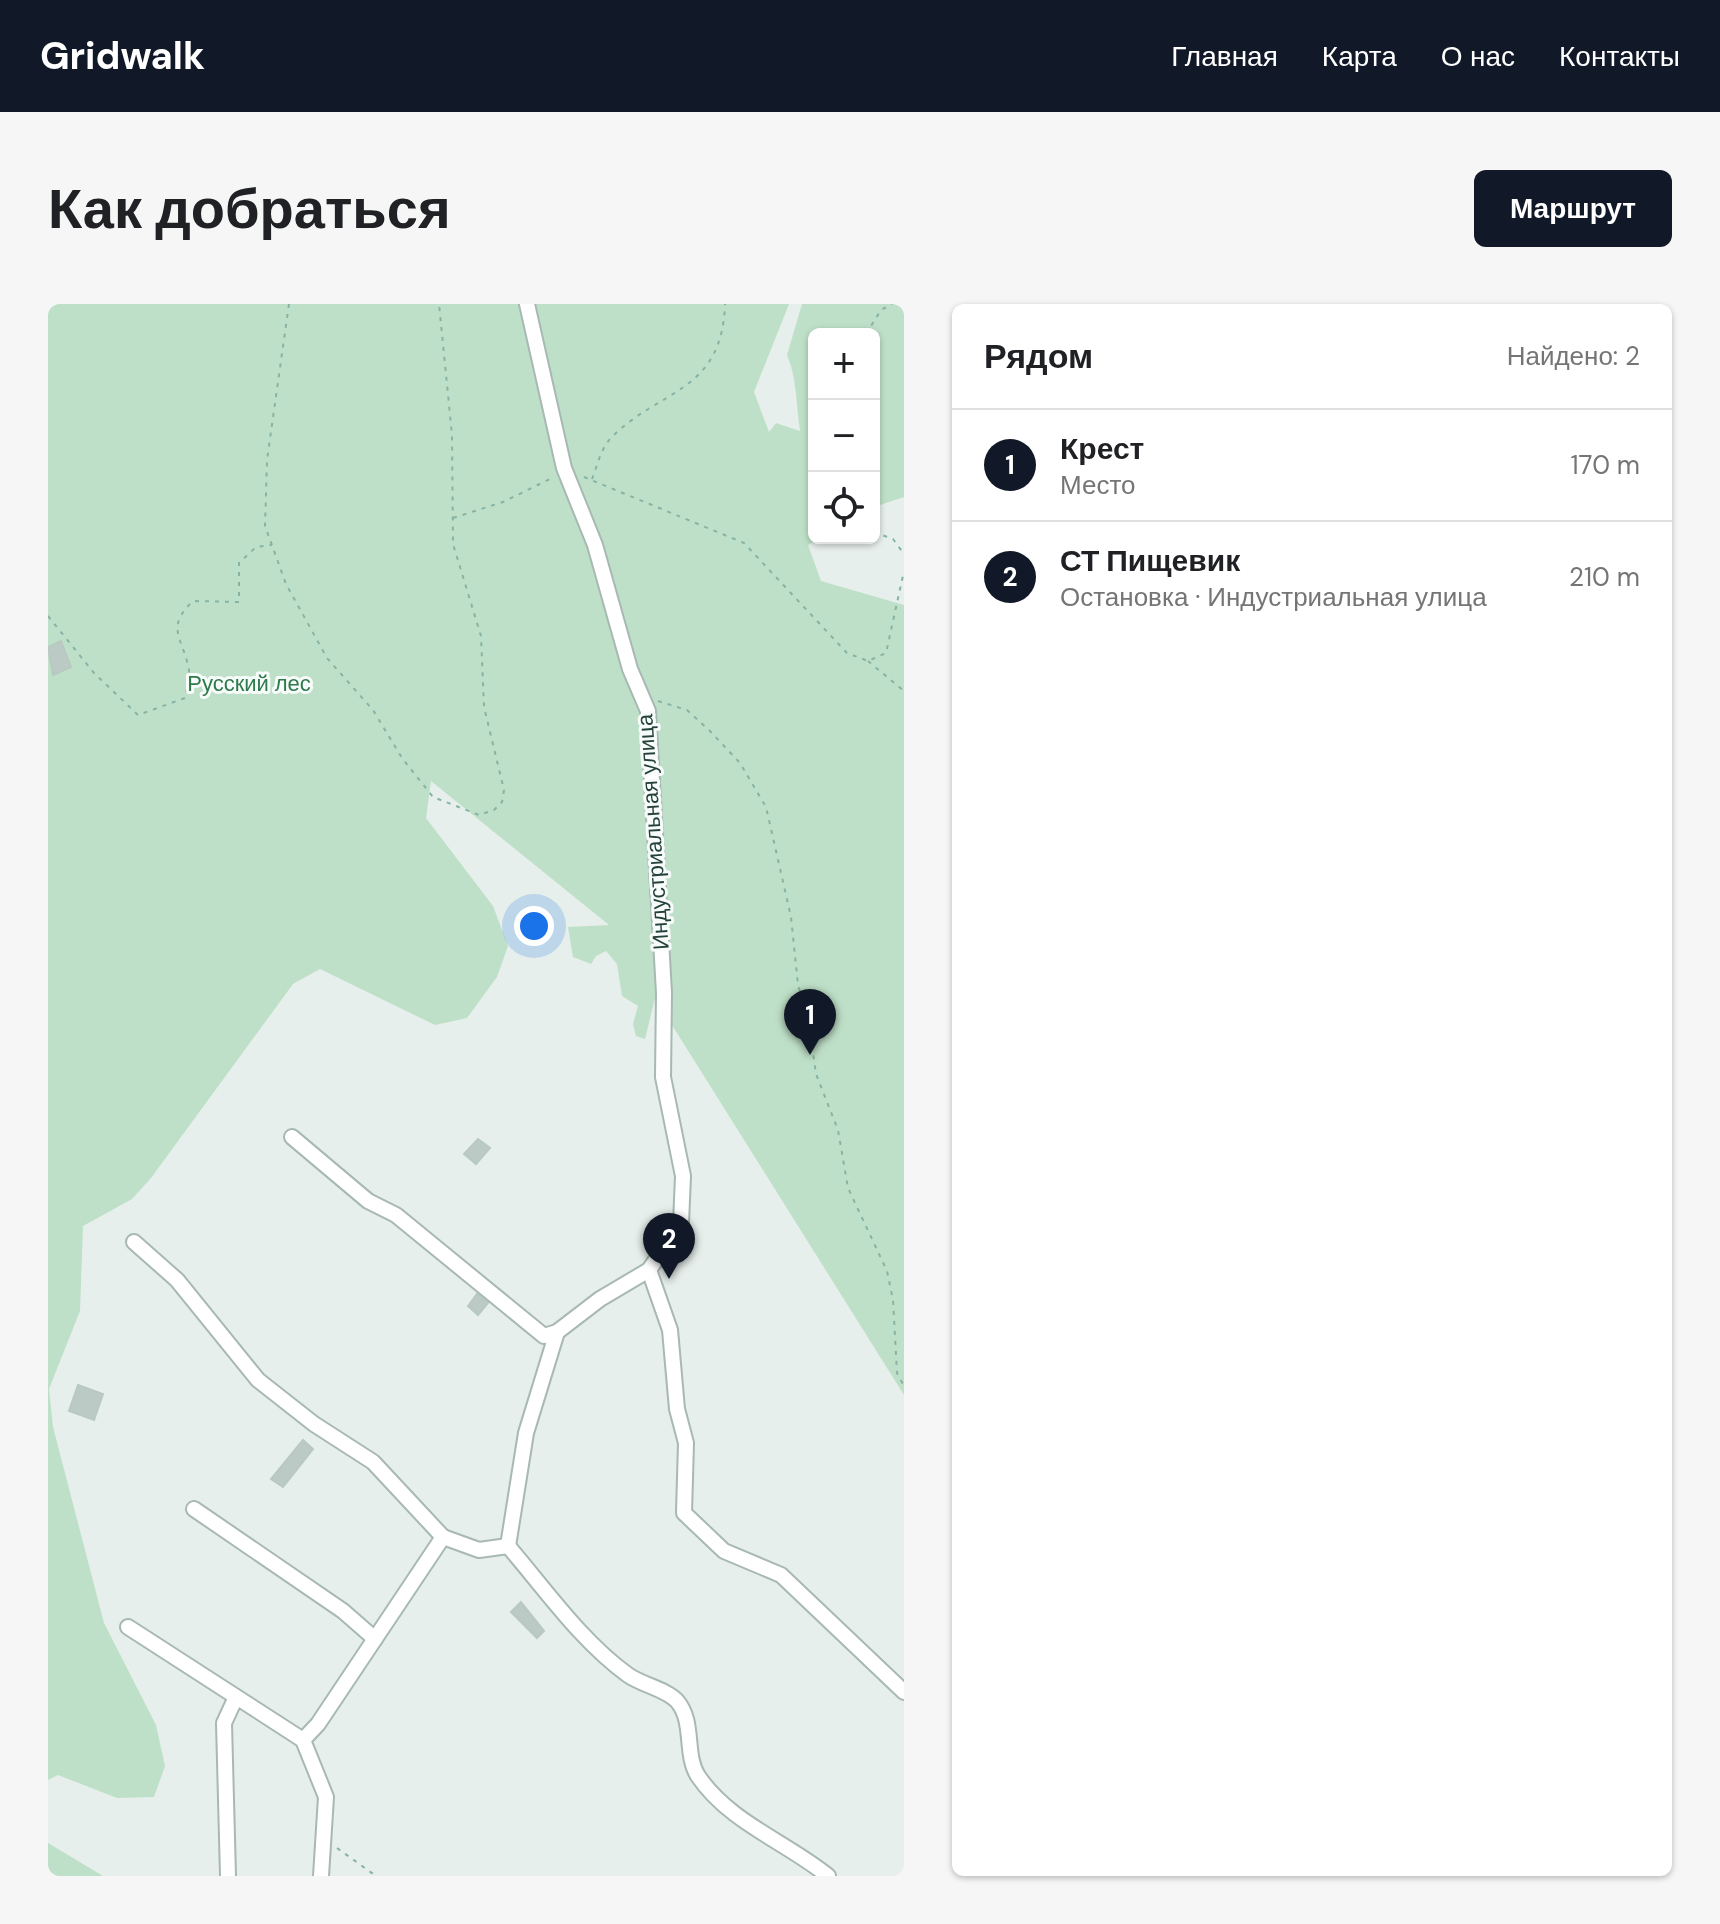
<!DOCTYPE html>
<html lang="ru">
<meta charset="utf-8">
<style>
body{margin:0;font-family:"DM Sans",sans-serif;background:#f6f6f6;color:#202124}
.controls{position:absolute;right:24px;top:24px;display:grid;overflow:hidden;border-radius:12px;box-shadow:0 2px 6px #0004}
.controls button{width:72px;height:72px;display:grid;place-items:center;padding:0;border:0;border-bottom:2px solid #e0e0e0;background:#fff;color:#202124;font:40px sans-serif}
.you{position:absolute;left:486px;top:622px;width:28px;height:28px;margin:-20px;border:6px solid #fff;border-radius:50%;background:#1a73e8;box-shadow:0 0 0 12px #1a73e833}
.badge{display:grid;place-items:center;width:52px;height:52px;border-radius:50%;background:#111827;color:#fff;font-size:26px;font-weight:700}
.pin{position:absolute;translate:-50% -66px;filter:drop-shadow(0 2px 4px #0008)}
.pin::after{content:'';position:absolute;top:42px;width:28px;height:24px;background:inherit;clip-path:polygon(0 0,100% 0,50% 100%)}
.list{margin:0;padding:0;list-style:none}
h2{display:flex;justify-content:space-between;align-items:center;height:104px;margin:0;padding:0 32px;font-size:34px}
h2 small{font-size:26px;font-weight:400;color:#757577}
.list li{display:grid;grid-template-columns:52px 1fr auto;gap:24px;align-items:center;box-sizing:border-box;height:112px;padding:0 32px;border-top:2px solid #e0e0e0}
.list b{display:block;font-size:30px;white-space:nowrap}
.list p{margin:0;font-size:26px;white-space:nowrap;color:#757577}
.list em{font-size:26px;font-style:normal;color:#757577}
.icon{flex:none;width:44px;height:44px;fill:none;stroke:currentColor;stroke-width:2;stroke-linecap:round;stroke-linejoin:round}
.map{position:relative;flex:none;width:856px;height:1572px;overflow:hidden;border-radius:12px}
header{display:flex;align-items:center;gap:48px;box-sizing:border-box;height:112px;padding:0 40px;background:#111827;color:#fff}
header strong{font-size:38px}
nav{display:flex;gap:44px;margin-inline-start:auto;font-size:28px}
.intro{display:flex;align-items:center;justify-content:space-between;box-sizing:border-box;height:192px;padding:0 48px}
h1{margin:0;font-size:56px}
.button{padding:20px 36px;border-radius:12px;background:#111827;color:#fff;font-size:28px;font-weight:700}
main{display:flex;gap:48px;padding:0 48px}
aside{flex:1;background:#fff;border-radius:12px;box-shadow:0 2px 6px #0004}
.map>svg:first-child{display:block}
.green{fill:#bfe0c8}
.building{fill:#bbcac4;stroke:#b8c9c2;stroke-width:2}
.lines{fill:none;stroke-linecap:round;stroke-linejoin:round}
.street-casing{stroke:#a8b8b2;stroke-width:18}
.path{stroke:#86b3a5;stroke-width:2;stroke-dasharray:4 6;stroke-linecap:butt}
.street{stroke:#fff;stroke-width:14}
.labels{text-anchor:middle;dominant-baseline:central;stroke-width:6;stroke-linejoin:round;paint-order:stroke}
.park-label{font-size:22px;fill:#2d7a4b;stroke:#f7fbf9}
.street-label{font-size:22px;fill:#24423a;stroke:#f7fbf9}
</style>
<header>
<strong>Gridwalk</strong>
<nav><a>Главная</a><a>Карта</a><a>О нас</a><a>Контакты</a></nav>
</header>
<div class="intro"><h1>Как добраться</h1><a class="button">Маршрут</a></div>
<main>
<div class="map">
<svg width="856" height="1572" viewBox="0 0 856 1572">
<rect width="100%" height="100%" fill="#e6efeb"/>
<!-- green -->
<g class="green">
<path d="M0,0H741L706,88L721,128L728,119L752,127C748,101 749,74 739,51L754,0H856V193L826,203V30H766V234H773L760,241L773,277L856,301V1091L607,694L597,735L588,732L585,720L590,702L574,692L569,660L558,647L548,652L543,660L525,653L520,623L561,621L383,477L378,514L445,602L460,642L449,673L419,714L387,721L272,665L245,680L103,874L84,895L35,922L32,1007L1,1085L5,1123L56,1319L108,1421L117,1462L106,1493L69,1494L10,1471L0,1476Z"/>
<polygon points="0,1539 55,1572 0,1572"/>
</g>
<!-- building -->
<g class="building">
<polygon points="13,337 23,363 5,371 0,343"/>
<polygon points="430,835 442,844 428,860 416,850"/>
<polygon points="429,990 440,999 430,1011 420,1002"/>
<polygon points="30,1081 55,1090 46,1116 21,1107"/>
<polygon points="255,1136 265,1145 235,1183 223,1175"/>
<polygon points="473,1298 496,1327 489,1334 463,1308"/>
</g>
<g class="lines">
<!-- street casing -->
<g class="street-casing">
<g id="street">
<polyline points="244,833 320,897 348,911 496,1032 509,1028"/>
<polyline points="86,938 129,976 210,1076 266,1120 325,1158 395,1233"/>
<polyline points="601,966 622,1026 629,1105 638,1139 636,1209 676,1247 733,1271 856,1388"/>
<polyline points="146,1205 295,1307 327,1335"/>
<path d="M460,1242C497,1285 533,1337 580,1371C594,1381 618,1385 629,1397C647,1418 636,1450 650,1472C681,1518 738,1538 780,1572"/>
<polyline points="80,1323 255,1436"/>
<polyline points="180,1572 176,1419 188,1393"/>
<polyline points="273,1572 278,1493 255,1436 270,1420 395,1233 431,1246 460,1242 478,1129 509,1028 552,995 601,966 633,919 635,872 615,773 616,689 600,407 582,365 547,241 516,164 479,0"/>
</g>
</g>
<!-- path -->
<g class="path">
<polyline points="241,0 219,156 217,222 238,280 279,354 325,406 354,454 385,493 431,511 446,506 454,498 456,486 436,403 433,332 405,240 404,131 391,0"/>
<polyline points="818,30 833,6 844,0"/>
<polyline points="536,173 696,239 799,349 820,357 838,349 856,267"/>
<path d="M544,175C549,162 553,145 562,135C611,84 674,90 677,0"/>
<polyline points="405,214 455,198 506,173"/>
<polyline points="826,228 845,235 856,250"/>
<path d="M0,312L46,369L90,411L137,394C139,384 143,370 140,361C133,332 118,323 145,297L191,298V259L208,243L224,241"/>
<polyline points="820,357 856,387"/>
<polyline points="610,397 639,406 662,427 692,459 718,503 743,613 750,681 760,713 768,770 790,826 800,884 839,967 845,996 849,1069 856,1082"/>
<polyline points="289,1544 328,1572"/>
</g>
<!-- street -->
<use href="#street" class="street"/>
</g>
<g class="labels">
<!-- park labels -->
<g class="park-label">
<text x="201" y="379">Русский лес</text>
</g>
<!-- street labels -->
<g class="street-label">
<text transform="translate(605 528) rotate(-94)">Индустриальная улица</text>
</g>
</g>
</svg>
<div class="controls">
<button>+</button>
<button>−</button>
<button><svg class="icon" aria-label="locate" viewBox="0 0 24 24"><circle cx="12" cy="12" r="6"/><path d="M12 2v4M12 18v4M2 12h4M18 12h4"/></svg></button>
</div>
<div class="you"></div>
<div class="pin badge" style="left:762px;top:751px">1</div>
<div class="pin badge" style="left:621px;top:975px">2</div>
</div>
<aside>
<h2>Рядом<small>Найдено: 2</small></h2>
<ul class="list">
<li><span class="badge">1</span><div><b>Крест</b><p>Место</p></div><em>170 m</em></li>
<li><span class="badge">2</span><div><b>СТ Пищевик</b><p>Остановка · Индустриальная улица</p></div><em>210 m</em></li>
</ul>
</aside>
</main>
